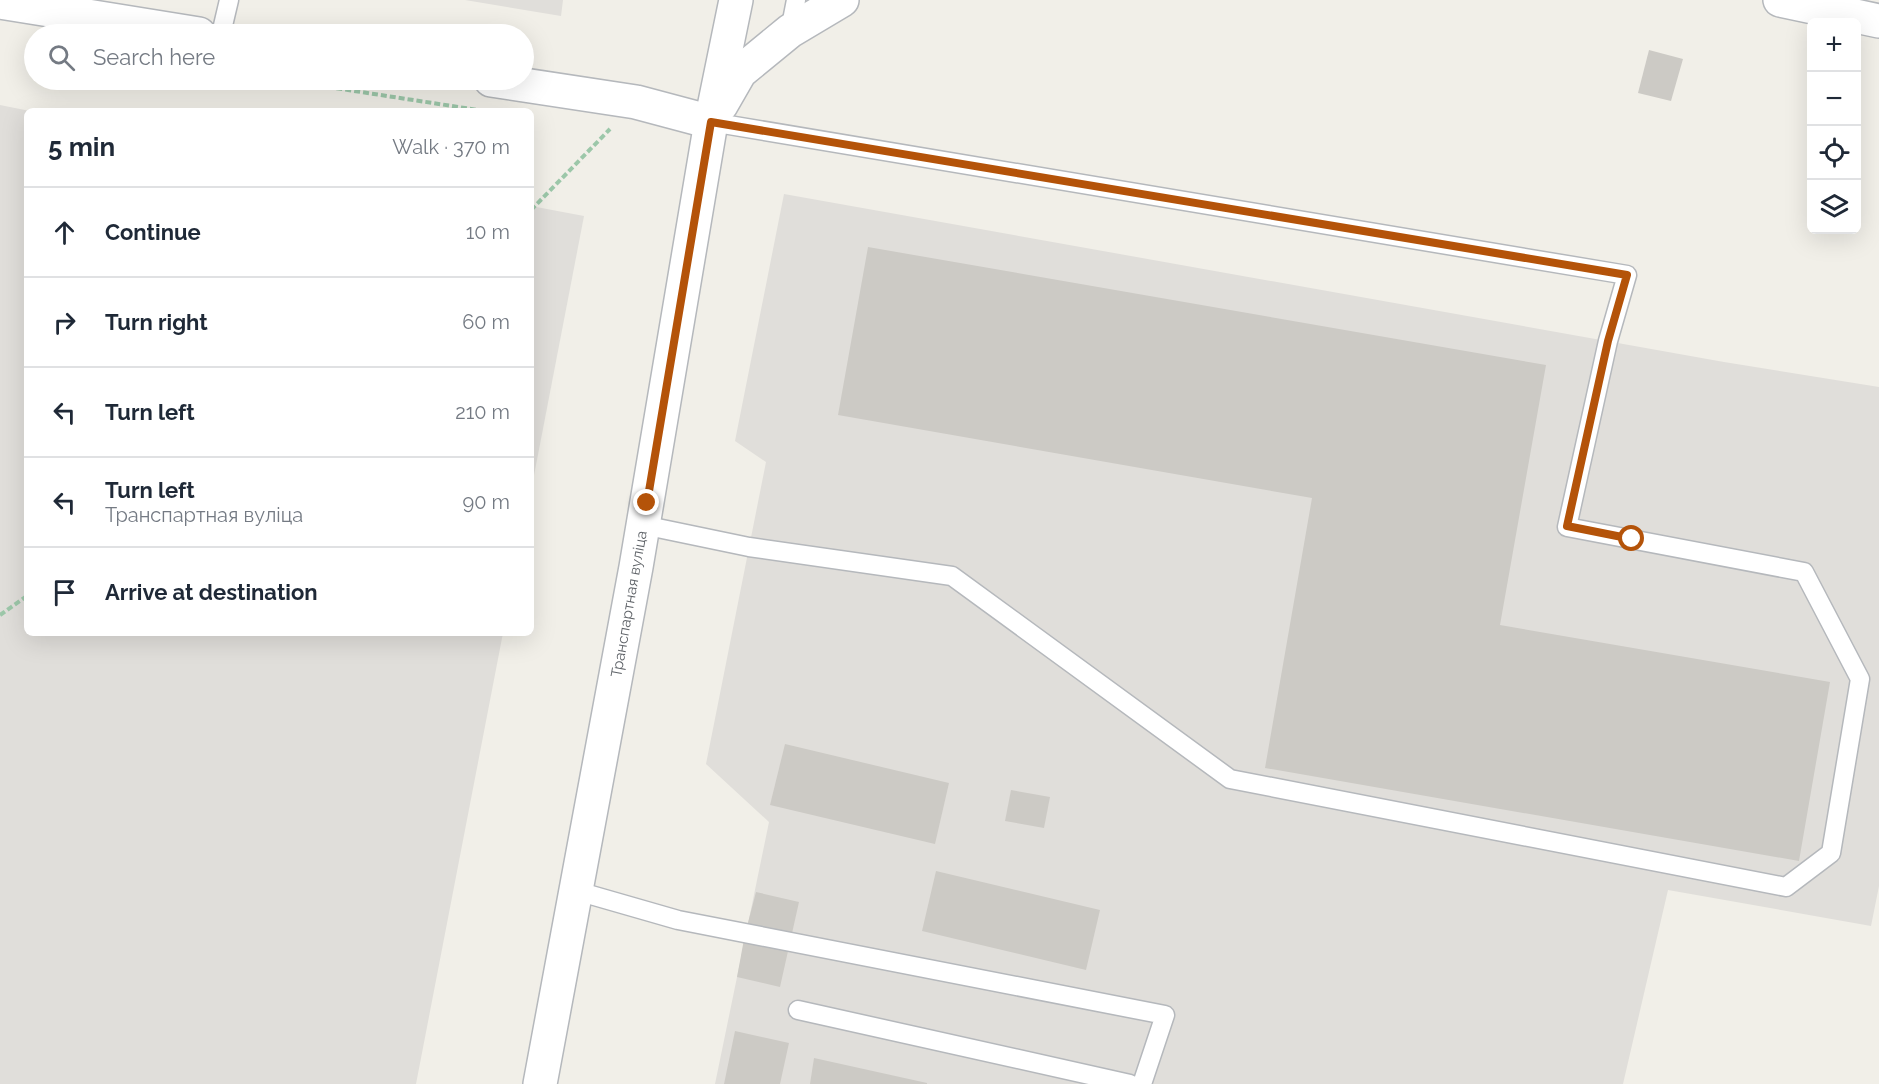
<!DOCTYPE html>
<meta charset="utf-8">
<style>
body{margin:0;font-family:Raleway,sans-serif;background:#f2f2f3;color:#1f2937}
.controls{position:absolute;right:18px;top:18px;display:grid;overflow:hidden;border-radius:9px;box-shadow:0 6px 24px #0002}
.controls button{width:54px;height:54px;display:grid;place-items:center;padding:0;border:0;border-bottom:2px solid #e0e1e3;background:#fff;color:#1f2937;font:30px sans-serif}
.stop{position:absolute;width:18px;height:18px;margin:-14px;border:4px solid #b45309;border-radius:50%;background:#fff}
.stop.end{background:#b45309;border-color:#fff;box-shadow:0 2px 6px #0008}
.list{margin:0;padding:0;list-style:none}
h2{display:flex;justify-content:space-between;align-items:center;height:78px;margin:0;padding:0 24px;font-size:26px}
h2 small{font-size:20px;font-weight:400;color:#747a83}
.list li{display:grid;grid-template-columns:39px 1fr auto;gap:18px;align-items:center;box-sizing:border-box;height:90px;padding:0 24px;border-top:2px solid #e0e1e3}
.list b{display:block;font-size:22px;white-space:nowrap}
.list p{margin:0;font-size:20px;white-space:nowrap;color:#747a83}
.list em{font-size:20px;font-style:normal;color:#747a83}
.icon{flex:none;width:33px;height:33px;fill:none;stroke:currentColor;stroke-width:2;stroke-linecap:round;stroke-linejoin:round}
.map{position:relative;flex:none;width:1879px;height:1084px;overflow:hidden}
.search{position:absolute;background:#fff;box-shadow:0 6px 24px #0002;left:24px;top:24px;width:510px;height:66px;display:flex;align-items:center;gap:15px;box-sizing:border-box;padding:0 21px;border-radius:33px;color:#747a83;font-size:22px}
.panel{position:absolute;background:#fff;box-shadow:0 6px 24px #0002;left:24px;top:108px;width:510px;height:528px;border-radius:9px}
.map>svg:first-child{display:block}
.industrial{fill:#e0deda}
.building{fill:#cccac5}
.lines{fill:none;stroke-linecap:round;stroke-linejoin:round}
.lane-casing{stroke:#b5b8bc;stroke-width:21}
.street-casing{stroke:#b5b8bc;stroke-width:36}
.path{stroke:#9cc7a9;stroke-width:4;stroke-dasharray:6 3;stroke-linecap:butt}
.lane{stroke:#fff;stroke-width:18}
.street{stroke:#fff;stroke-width:33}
.route{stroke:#b45309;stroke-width:8}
.labels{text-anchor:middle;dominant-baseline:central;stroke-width:4.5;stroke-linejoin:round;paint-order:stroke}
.street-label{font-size:15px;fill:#5f6368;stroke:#fff}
</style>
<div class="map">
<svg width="1879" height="1084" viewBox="0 0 1879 1084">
<rect width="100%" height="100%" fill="#f1efe8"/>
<!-- industrial -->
<g class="industrial">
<polygon points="465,0 563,0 561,16"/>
<polygon points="0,105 30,111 27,111 27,633 503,633 416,1084 0,1084"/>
<polygon points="784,194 1724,362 1879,387 1879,886 1871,926 1668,890 1623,1084 715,1084 769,822 706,764 766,462 735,441"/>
<polygon points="531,206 584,216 531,491"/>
</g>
<!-- building -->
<g class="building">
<polygon points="1649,50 1683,59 1671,101 1638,93"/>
<polygon points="868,247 1546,365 1500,625 1830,682 1799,861 1265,768 1312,498 838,415"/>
<polygon points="785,744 949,783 935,844 770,805"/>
<polygon points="1011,790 1050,797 1044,828 1005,821"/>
<polygon points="936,871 1100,910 1086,970 922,931"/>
<polygon points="756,892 799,902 780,987 737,977 745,934"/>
<polygon points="735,1031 789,1043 780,1084 724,1084"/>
<polygon points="814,1058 927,1083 927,1084 810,1084"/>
</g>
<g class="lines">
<!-- lane casing -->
<g class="lane-casing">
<g id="lane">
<polyline points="790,31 796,0"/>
<polyline points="221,34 229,0"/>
<polyline points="643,525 749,547 952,576 1230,779 1786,887 1831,853 1860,679 1804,572 1567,527 1608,341 1627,275 711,122"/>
<polyline points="577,891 678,920 1165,1015 1142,1084"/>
<polyline points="798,1010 1130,1084"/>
</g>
</g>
<!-- street casing -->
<g class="street-casing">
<g id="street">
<polyline points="1780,0 1879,21"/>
<polyline points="0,2 199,34"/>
<polyline points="491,80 636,102 711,122"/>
<polyline points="721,105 740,72 790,31 842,0"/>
<polyline points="540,1084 636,567 711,122 736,0"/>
</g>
</g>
<!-- path -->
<g class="path">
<polyline points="283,80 478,110"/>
<polyline points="531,210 610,129"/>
<polyline points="0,615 27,596"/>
</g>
<!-- lane -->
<use href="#lane" class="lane"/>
<!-- street -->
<use href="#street" class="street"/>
</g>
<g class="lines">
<!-- route -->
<polyline class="route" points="647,503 711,122 1627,275 1608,341 1567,526 1632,539"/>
</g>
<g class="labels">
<!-- street labels -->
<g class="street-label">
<text transform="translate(629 604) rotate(-80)">Транспартная вуліца</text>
</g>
</g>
</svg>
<div class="controls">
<button>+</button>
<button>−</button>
<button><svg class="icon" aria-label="locate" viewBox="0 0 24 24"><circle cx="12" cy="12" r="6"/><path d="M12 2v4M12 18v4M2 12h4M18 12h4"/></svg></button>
<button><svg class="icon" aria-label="layers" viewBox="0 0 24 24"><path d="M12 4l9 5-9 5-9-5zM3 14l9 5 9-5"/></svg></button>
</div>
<div class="stop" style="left:1632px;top:539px"></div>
<div class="stop end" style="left:647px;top:503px"></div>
<div class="search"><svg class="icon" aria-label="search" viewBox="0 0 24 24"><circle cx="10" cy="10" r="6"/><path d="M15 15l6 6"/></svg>Search here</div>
<section class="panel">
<h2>5 min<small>Walk · 370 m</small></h2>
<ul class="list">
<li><svg class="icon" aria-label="ahead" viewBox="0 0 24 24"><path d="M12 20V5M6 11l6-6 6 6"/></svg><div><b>Continue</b></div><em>10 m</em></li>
<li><svg class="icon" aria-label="right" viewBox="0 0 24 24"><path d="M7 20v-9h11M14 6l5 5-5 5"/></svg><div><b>Turn right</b></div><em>60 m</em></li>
<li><svg class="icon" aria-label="left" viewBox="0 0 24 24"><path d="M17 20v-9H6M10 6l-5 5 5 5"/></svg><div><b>Turn left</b></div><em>210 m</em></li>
<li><svg class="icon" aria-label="left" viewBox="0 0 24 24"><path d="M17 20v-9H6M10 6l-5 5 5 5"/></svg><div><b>Turn left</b><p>Транспартная вуліца</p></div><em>90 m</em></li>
<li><svg class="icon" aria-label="arrive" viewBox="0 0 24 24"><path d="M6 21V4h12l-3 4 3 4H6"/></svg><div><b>Arrive at destination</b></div></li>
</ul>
</section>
</div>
